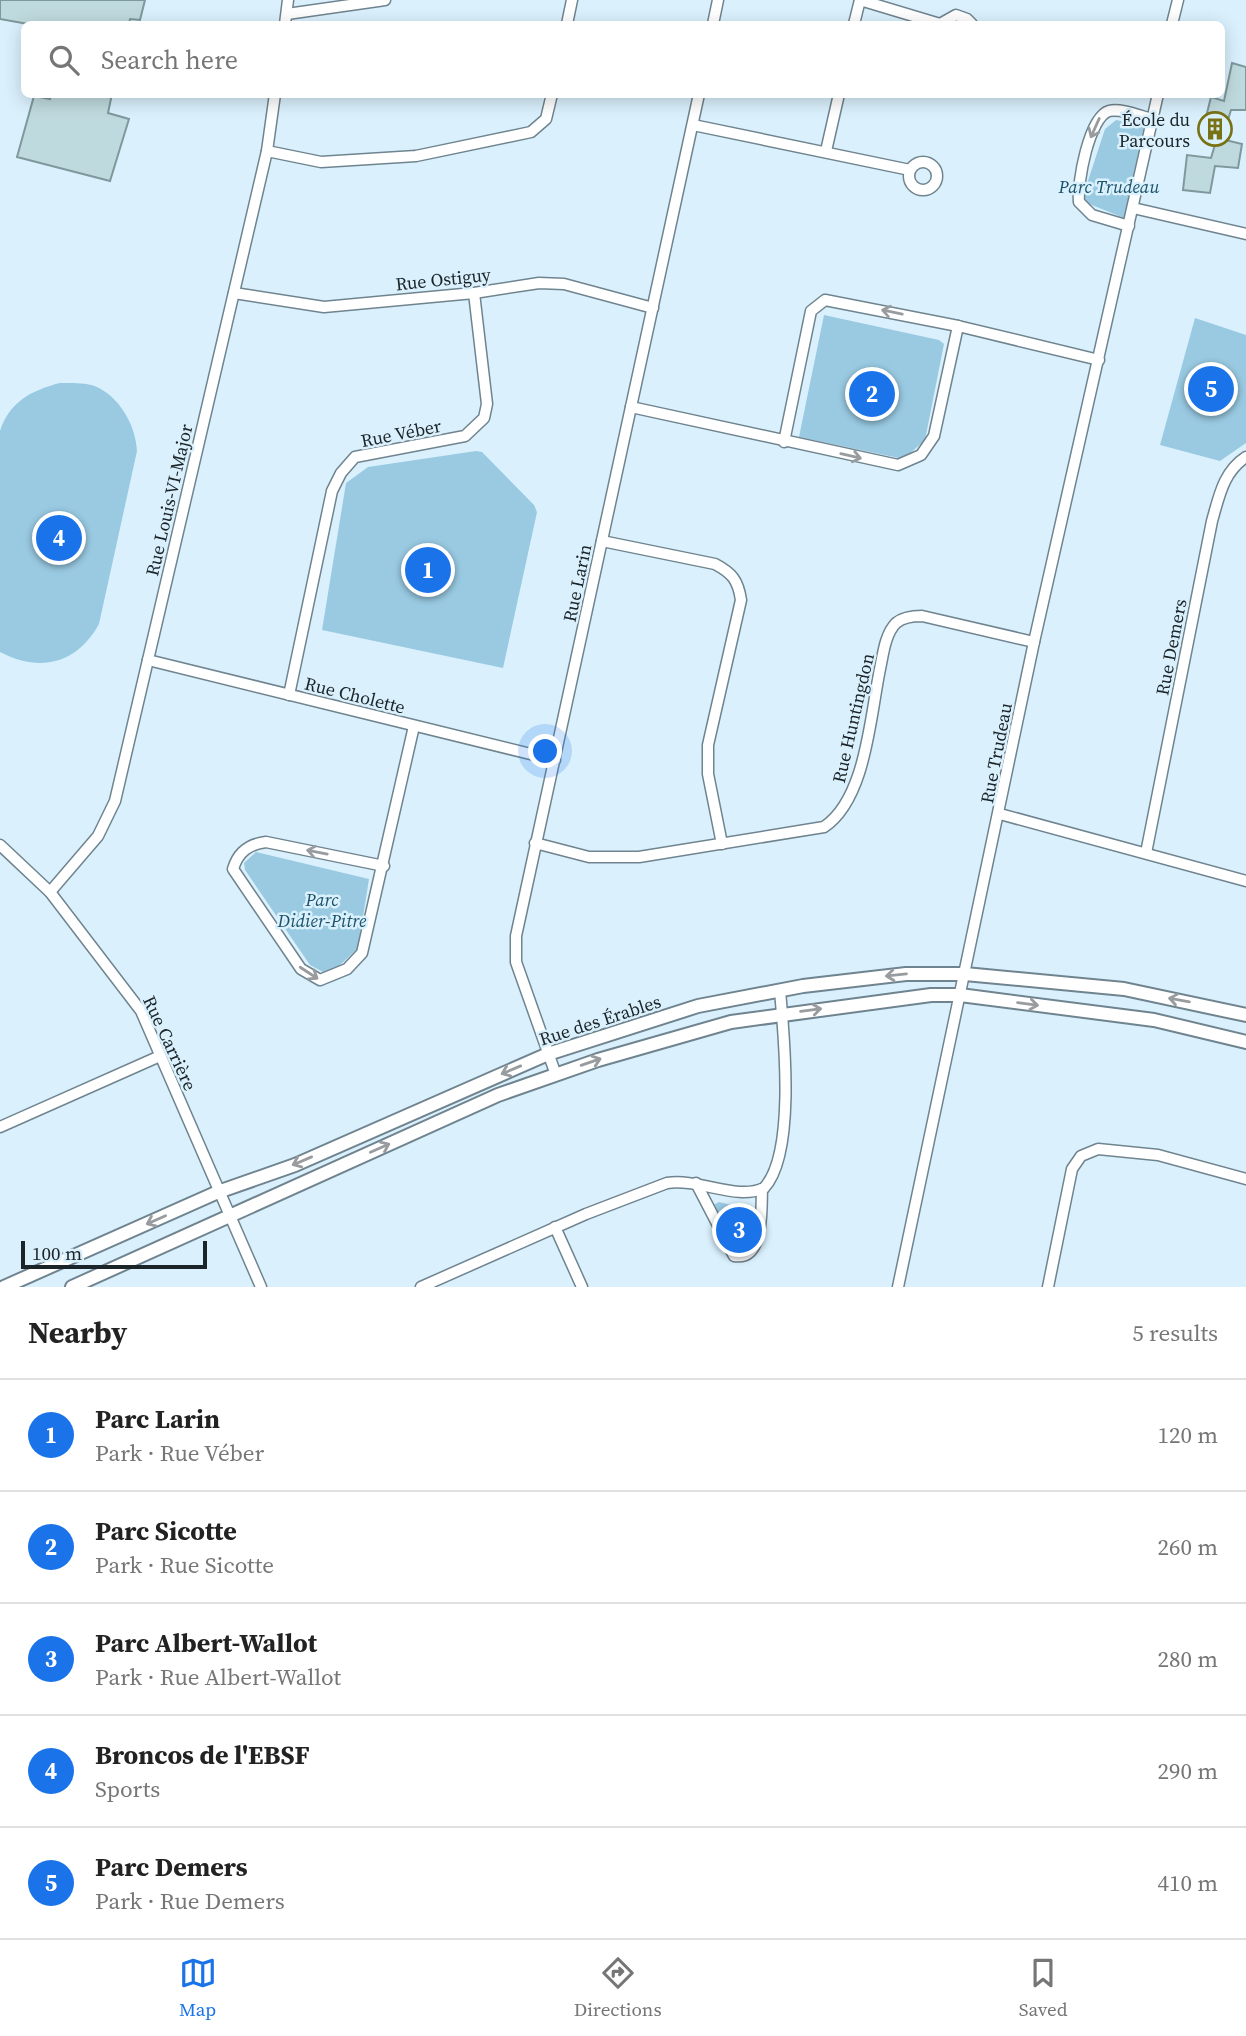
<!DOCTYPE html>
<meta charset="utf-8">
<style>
body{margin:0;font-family:"Source Serif 4",serif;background:#f2f2f2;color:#222}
.scale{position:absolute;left:21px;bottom:18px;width:186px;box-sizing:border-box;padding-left:7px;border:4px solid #1b2428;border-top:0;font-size:19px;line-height:24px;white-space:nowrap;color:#1b2428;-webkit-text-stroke:5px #daf1fd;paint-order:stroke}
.you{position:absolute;left:546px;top:752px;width:24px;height:24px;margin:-18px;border:5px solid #fff;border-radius:50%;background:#1a73e8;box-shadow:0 0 0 10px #1a73e833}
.badge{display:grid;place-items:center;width:46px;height:46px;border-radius:50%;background:#1a73e8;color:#fff;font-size:23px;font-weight:700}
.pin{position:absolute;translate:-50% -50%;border:4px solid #fff;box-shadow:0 2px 7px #0006}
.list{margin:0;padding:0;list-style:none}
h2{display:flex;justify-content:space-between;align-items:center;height:91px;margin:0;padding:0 28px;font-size:30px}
h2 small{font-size:23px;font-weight:400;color:#767676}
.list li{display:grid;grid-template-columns:46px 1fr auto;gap:21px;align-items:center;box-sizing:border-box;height:112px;padding:0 28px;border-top:2px solid #e0e0e0}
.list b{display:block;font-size:26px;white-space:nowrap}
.list p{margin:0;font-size:23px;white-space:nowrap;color:#767676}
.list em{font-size:23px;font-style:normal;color:#767676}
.icon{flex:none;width:38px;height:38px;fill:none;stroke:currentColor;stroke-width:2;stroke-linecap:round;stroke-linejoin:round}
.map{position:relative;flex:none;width:1246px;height:1287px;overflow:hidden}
.search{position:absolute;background:#fff;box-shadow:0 4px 18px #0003;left:21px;right:21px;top:21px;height:77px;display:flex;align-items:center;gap:18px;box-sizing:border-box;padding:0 24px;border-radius:10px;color:#767676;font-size:26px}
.sheet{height:651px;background:#fff}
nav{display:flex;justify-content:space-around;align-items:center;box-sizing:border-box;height:98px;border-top:2px solid #e0e0e0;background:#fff;font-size:19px;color:#767676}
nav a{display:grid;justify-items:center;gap:4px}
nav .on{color:#1a73e8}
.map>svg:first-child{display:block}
.green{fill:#99cae2}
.building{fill:#bfdade;stroke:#7e989c;stroke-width:2}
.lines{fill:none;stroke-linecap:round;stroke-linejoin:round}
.minor-casing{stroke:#6f848f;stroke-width:13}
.tertiary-casing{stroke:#6f848f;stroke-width:16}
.minor{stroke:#fff;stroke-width:10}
.tertiary{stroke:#fff;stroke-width:12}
.oneway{stroke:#989c9e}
.labels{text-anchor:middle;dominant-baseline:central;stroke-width:5;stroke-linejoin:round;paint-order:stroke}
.poi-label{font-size:18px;fill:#1b2428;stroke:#daf1fd;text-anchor:end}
.park-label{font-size:18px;font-style:italic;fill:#1b526a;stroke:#daf1fd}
.street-label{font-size:18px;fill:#1b2428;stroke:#daf1fd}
</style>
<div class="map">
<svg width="1246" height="1287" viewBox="0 0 1246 1287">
<rect width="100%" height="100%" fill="#daf1fd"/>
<!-- green -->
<g class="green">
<polygon points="1116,120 1144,126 1124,218 1087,203 1083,196 1105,129"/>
<polygon points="824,315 939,340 944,344 925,440 907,456 899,458 799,437"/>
<polygon points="1195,318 1246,335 1246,443 1220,461 1160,445"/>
<path d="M60,383C72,383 88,382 99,388C122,400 136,428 137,451L99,624C77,664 40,673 0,652V431C9,402 32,390 60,383Z"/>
<polygon points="476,451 482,452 534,505 537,512 503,668 322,630 346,483 368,467"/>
<polygon points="256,852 369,879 358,948 337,968 323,972 310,965 245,870 244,863"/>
<polygon points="719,1202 752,1210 753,1236 749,1244 740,1247 731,1241 713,1205"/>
</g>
<!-- building -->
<g class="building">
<polygon points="0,0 145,0 140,20 130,19 129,24 28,24 0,19"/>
<polygon points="1232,63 1246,67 1246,110 1231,110 1223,136 1202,133 1211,97 1224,101"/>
<polygon points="51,94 112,94 108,113 129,119 110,181 17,157 34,96 50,99"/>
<polygon points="1217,138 1242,144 1238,168 1215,166 1210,193 1183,190 1187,155 1211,158"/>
</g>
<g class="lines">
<!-- minor casing -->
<g class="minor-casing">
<g id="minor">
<polyline points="860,0 940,24"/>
<polyline points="287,14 385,0"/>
<polyline points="285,24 288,0"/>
<polyline points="567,24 572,0"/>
<polyline points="713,24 718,0"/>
<polyline points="854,24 860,0"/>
<polyline points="940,24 956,15 967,19 972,24"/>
<polyline points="1172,24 1178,0"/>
<polyline points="693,125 910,170"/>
<polyline points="267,151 321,162 416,156 531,132 546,119 552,94"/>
<polyline points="826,151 839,94"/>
<circle cx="923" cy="176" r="14"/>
<polyline points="1133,208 1246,234"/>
<path d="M1129,226L1092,215L1079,202C1077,183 1089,117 1109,111C1121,108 1140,116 1152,119"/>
<polyline points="234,293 324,307 474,293 539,283 564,284 653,308"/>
<polyline points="631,407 898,465 921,455 934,436 958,326"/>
<polyline points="784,442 811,311 825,300 958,326 1099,360"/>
<path d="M602,541L715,564C732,573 738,580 741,600L708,745V774L722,844"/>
<polyline points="148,660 555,760"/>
<polyline points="289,695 332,491 341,473 355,457 465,436 484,418 487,404 474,293"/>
<polyline points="1000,814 1246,881"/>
<path d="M535,843L589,857H639L824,827C866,799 870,717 880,669C883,655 885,634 896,623C903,617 913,616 922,616L1034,642"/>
<polyline points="0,845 50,892 141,1011 261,1287"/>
<path d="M1146,853L1212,521C1219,497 1223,472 1246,457"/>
<path d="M384,866L266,842C249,844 238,852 233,869L301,969L320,980L347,969L362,953L414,726"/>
<polyline points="50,892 98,836 115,801 267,151 275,94"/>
<polyline points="556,1075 516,962 516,936 699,94"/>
<polyline points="0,1127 160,1056"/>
<path d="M696,1183L734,1256C765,1261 761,1208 762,1189"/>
<polyline points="555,1227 582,1287"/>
<path d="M421,1287L586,1214L667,1183C699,1178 737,1201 764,1188C796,1154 784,1036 780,991"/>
<polyline points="898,1287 1034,642 1158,94"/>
<polyline points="1048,1287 1072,1169 1081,1156 1098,1149 1158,1155 1246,1179"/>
</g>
</g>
<!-- tertiary casing -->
<g class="tertiary-casing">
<g id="tertiary">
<polyline points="4,1287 218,1192 295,1165 548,1054 698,1006 803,986 906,974 965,974 1124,989 1246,1015"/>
<polyline points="72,1287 498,1095 598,1060 731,1022 931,995 960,995 1154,1020 1246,1042"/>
</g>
</g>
<!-- minor -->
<use href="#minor" class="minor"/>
<!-- tertiary -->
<use href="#tertiary" class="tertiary"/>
</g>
<!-- one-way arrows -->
<defs><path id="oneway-shaft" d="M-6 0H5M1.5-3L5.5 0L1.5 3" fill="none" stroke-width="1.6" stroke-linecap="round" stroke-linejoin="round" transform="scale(1.75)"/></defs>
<g class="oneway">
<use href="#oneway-shaft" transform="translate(1095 128) rotate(114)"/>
<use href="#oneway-shaft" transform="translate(892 312) rotate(-168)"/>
<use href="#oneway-shaft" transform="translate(851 456) rotate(13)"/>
<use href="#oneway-shaft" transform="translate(317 852) rotate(-169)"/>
<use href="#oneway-shaft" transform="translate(309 973) rotate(33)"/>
<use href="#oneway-shaft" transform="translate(896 975) rotate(174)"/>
<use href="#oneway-shaft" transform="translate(1179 1000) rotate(-170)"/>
<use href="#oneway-shaft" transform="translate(1028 1004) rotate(8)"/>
<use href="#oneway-shaft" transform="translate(811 1010) rotate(-7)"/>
<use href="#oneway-shaft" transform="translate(591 1062) rotate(-19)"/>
<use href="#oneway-shaft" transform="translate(511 1070) rotate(157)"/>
<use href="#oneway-shaft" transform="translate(380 1148) rotate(-24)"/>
<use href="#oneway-shaft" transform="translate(302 1161) rotate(157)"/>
<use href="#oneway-shaft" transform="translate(156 1220) rotate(156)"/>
</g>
<!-- icons -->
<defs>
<g id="building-ring" transform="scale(1.75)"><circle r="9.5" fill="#daf1fd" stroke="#797215" stroke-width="1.5"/><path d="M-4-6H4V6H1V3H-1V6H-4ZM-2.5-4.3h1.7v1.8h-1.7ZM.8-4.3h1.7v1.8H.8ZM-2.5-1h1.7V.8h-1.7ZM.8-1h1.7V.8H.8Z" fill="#797215"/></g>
</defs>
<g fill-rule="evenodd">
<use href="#building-ring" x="1215" y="129"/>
</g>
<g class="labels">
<!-- poi labels -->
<g class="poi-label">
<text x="1190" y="119">École du<tspan x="1190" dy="21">Parcours</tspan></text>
</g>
<!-- park labels -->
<g class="park-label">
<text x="1109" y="186">Parc Trudeau</text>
<text x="322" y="899">Parc<tspan x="322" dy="21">Didier-Pitre</tspan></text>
</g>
<!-- street labels -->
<g class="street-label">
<text transform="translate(443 279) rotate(-6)">Rue Ostiguy</text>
<text transform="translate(401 433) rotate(-11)">Rue Véber</text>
<text transform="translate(169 500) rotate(-77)">Rue Louis-VI-Major</text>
<text transform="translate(577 583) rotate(-78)">Rue Larin</text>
<text transform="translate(1171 647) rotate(-79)">Rue Demers</text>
<text transform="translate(355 695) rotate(14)">Rue Cholette</text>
<text transform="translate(853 718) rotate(-77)">Rue Huntingdon</text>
<text transform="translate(996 753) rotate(-79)">Rue Trudeau</text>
<text transform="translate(600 1020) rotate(-18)">Rue des Érables</text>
<text transform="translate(170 1043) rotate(65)">Rue Carrière</text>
</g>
</g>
</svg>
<div class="scale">100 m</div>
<div class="you"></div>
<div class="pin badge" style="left:428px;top:570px">1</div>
<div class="pin badge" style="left:872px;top:394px">2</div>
<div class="pin badge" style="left:739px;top:1230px">3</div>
<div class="pin badge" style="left:59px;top:538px">4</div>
<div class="pin badge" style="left:1211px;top:389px">5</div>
<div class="search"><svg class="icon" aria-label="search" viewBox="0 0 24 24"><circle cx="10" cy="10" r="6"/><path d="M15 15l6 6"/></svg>Search here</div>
</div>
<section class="sheet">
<h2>Nearby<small>5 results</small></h2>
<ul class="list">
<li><span class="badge">1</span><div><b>Parc Larin</b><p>Park · Rue Véber</p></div><em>120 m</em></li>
<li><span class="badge">2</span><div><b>Parc Sicotte</b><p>Park · Rue Sicotte</p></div><em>260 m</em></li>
<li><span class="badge">3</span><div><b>Parc Albert-Wallot</b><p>Park · Rue Albert-Wallot</p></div><em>280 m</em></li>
<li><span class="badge">4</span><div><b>Broncos de l'EBSF</b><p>Sports</p></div><em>290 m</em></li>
<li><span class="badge">5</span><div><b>Parc Demers</b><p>Park · Rue Demers</p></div><em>410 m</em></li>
</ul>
</section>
<nav>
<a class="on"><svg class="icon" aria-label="map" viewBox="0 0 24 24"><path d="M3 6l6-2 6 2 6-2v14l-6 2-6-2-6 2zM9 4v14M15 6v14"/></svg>Map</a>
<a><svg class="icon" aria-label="directions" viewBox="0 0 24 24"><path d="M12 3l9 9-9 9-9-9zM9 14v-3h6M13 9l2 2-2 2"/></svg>Directions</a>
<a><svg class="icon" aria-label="saved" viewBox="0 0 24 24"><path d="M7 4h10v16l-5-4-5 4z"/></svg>Saved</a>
</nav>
